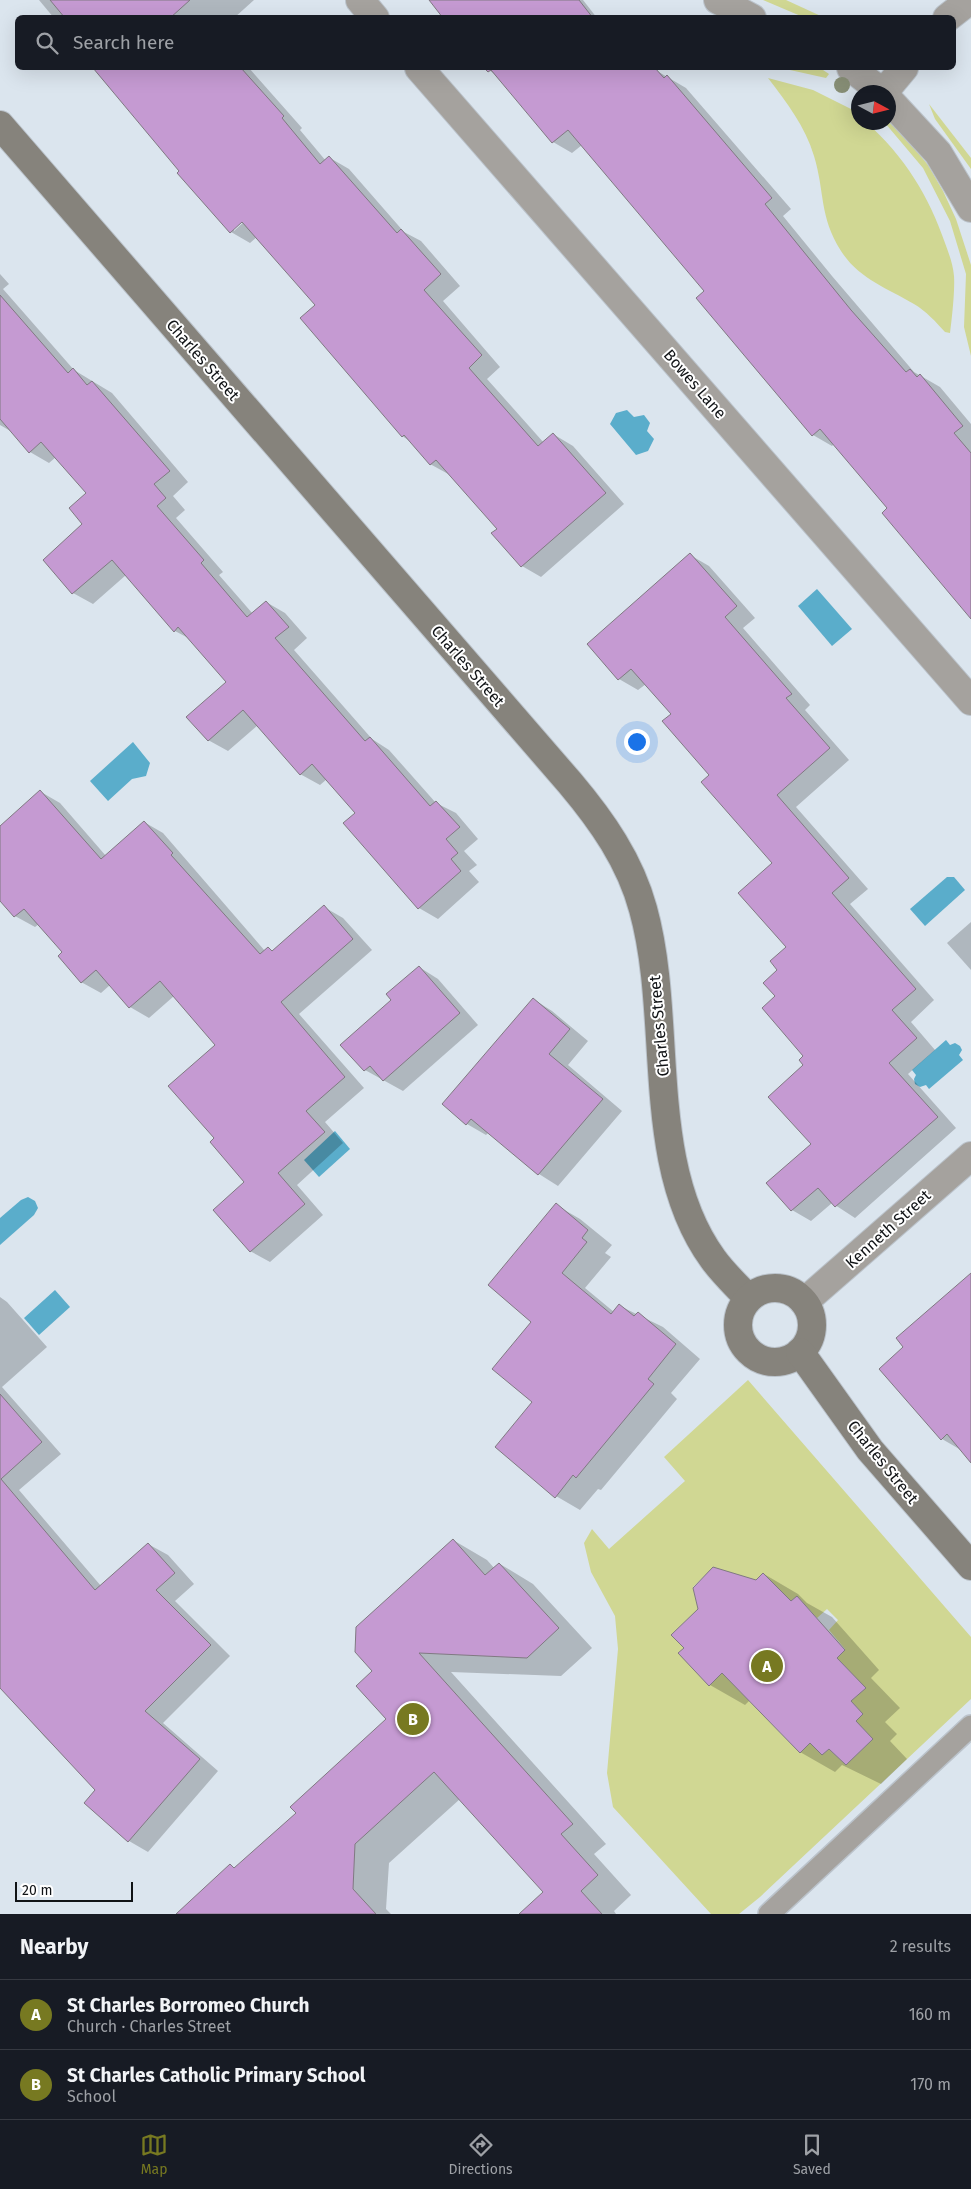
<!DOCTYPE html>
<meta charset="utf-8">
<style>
body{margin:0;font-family:"Fira Sans",sans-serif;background:#20242c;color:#f1f3f6}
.compass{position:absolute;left:851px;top:85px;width:45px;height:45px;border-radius:50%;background:#171b24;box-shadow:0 5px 20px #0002;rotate:97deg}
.scale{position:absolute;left:15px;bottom:12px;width:118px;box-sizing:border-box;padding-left:5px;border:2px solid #101316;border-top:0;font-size:14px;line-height:18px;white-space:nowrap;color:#101316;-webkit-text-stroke:4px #fff;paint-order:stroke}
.you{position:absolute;left:636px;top:741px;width:18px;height:18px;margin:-12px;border:4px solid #fff;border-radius:50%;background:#1a73e8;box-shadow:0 0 0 8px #1a73e833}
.badge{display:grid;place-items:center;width:32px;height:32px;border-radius:50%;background:#777921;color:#fff;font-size:16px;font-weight:700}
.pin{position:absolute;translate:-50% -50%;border:2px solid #fff;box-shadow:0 1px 5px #0006}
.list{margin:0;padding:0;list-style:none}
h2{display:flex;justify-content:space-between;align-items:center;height:65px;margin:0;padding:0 20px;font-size:21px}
h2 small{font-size:16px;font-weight:400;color:#9ea1a6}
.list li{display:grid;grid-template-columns:32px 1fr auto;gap:15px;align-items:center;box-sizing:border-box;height:70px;padding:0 20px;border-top:1px solid #363941}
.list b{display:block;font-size:19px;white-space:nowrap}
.list p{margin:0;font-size:16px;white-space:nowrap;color:#9ea1a6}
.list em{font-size:16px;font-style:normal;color:#9ea1a6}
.icon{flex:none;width:28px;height:28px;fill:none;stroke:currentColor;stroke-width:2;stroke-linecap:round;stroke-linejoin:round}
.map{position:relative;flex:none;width:971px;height:1914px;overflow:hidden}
.search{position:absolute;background:#171b24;box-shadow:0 5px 20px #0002;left:15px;right:15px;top:15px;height:55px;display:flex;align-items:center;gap:12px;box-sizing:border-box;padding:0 18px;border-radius:8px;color:#9ea1a6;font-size:19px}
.sheet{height:205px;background:#171b24}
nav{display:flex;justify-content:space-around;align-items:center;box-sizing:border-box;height:70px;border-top:1px solid #363941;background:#171b24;font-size:14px;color:#9ea1a6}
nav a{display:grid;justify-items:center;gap:2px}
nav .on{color:#777921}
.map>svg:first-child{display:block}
.green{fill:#d0d793;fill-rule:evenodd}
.water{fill:#5aadcb}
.shadow{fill:#0003;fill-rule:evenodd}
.building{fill:#c59ad2;stroke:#807982}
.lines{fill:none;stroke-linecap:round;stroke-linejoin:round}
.lane-casing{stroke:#bbc3cb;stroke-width:24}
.street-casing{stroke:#bbc3cb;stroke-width:30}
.secondary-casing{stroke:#bbc3cb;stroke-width:30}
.lane{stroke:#a5a29e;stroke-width:21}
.street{stroke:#a5a29e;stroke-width:28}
.secondary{stroke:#86837c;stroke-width:28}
.tree{fill:#899077}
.labels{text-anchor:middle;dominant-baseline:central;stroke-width:4;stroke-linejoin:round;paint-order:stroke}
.street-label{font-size:16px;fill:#101316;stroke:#fff}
</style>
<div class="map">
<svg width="971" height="1914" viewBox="0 0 971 1914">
<rect width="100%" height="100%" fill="#dbe5ee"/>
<!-- green -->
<g class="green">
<polygon points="763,0 786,0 823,17 803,17"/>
<polygon points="781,68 820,68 829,74 826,78"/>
<path d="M768,78L813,90L855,111L858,115V122L867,123C904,156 929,196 945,243C949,254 953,264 954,276C955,290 952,318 950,333L945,332C936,322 926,311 914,304C887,288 859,279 841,251C819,216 825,192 814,156C805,126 787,103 768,78Z"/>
<polygon points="929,104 971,158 971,169 935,119"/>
<polygon points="889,118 928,165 943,191 956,219 971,265 971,356 964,327 966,274 950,221 923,168 885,123 888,122"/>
<path d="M748,1380L971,1637V1699L760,1897L739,1914H711L613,1807L607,1773L618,1649L615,1616L591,1572L584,1543L592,1529L609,1549L685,1481L664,1457ZM713,1568L749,1587L763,1573L791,1601L797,1596L817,1618L827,1609L838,1620L829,1630L845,1649L837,1658L865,1688L851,1701L863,1714L856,1721L873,1739L846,1765L829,1749L822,1755L810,1743L800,1753L722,1673L710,1685L679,1653L684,1648L672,1635L698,1609L693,1587Z"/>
</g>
<!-- water -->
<g class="water">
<polygon points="627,410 634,417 644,415 650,423 647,431 654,439 648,451 636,455 610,424 616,413"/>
<polygon points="817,589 852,629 832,646 798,606"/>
<polygon points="133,742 150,763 146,776 132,779 108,801 90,781"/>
<polygon points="947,877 954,877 965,890 925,926 910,909"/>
<polygon points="946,1040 950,1045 955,1043 960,1046 962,1050 959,1055 963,1060 929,1089 926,1085 920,1087 915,1084 914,1079 916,1075 912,1070"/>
<polygon points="335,1131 350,1149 319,1177 304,1160"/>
<polygon points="28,1197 35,1201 38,1208 34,1215 0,1245 0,1218 21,1200"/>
<polygon points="55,1290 70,1307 39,1335 24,1318"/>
</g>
<!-- shadow -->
<g class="shadow">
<polygon points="39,0 254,0 234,18 54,18"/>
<polygon points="444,0 583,0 597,18 445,18"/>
<path d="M94,68H249L302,128L300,130L326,161L330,158L349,169L404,232L421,241L460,286L443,301L500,367L487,379L544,443L553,434L573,446L624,504L541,577L522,566L493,534L498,529L450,475L430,464L410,441L402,436L317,305L257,237L250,243L231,232ZM246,217L247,219L234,231V227Z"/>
<polygon points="486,68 644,68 651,76 657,71 686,88 791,209 783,216 832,276 914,372 940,387 971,424 971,617 888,509 834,444 832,446 813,435 706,292 582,145 572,153 553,142 499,77"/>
<polygon points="0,274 9,284 3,289 74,370 112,393 188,482 173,496 185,510 176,518 223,572 219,575 253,614 266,602 285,613 307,638 294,650 372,739 389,750 436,803 456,813 478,839 464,851 477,865 469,871 479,882 438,919 419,908 357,813 327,779 320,785 300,774 258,725 228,751 208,740 228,682 192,640 175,631 126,575 93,604 73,593 45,560 84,524 88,493 56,457 49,463 30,452 14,433 0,425"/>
<polygon points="690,555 709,566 755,618 743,628 810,705 805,710 849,760 796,807 868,889 850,904 934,1000 911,1022 935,1050 908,1074 956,1128 855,1218 832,1203 811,1221 792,1210 812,1144 805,1056 777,996 788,947 774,863 711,775 672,714 646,684 638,690 619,679"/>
<polygon points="41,792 60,803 106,856 144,822 163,833 265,951 268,948 273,951 324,907 343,918 372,950 299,1014 364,1088 325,1122 343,1143 297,1185 323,1215 270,1262 250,1251 246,1182 216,1138 217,1045 174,996 149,1018 130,1007 110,985 101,993 81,982 64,952 39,924 35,927 15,916 0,899 0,828"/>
<polygon points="971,922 971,970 947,943"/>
<polygon points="419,967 438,979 478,1025 403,1091 365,1070 393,1000"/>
<polygon points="533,999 552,1011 588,1041 568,1065 622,1111 558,1186 539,1174 489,1132 486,1135 467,1124 444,1104"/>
<polygon points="556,1205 580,1219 612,1245 605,1253 611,1257 585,1288 614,1312 620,1306 663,1327 700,1359 671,1393 677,1399 601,1490 598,1489 580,1510 556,1496 533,1402 533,1322"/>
<polygon points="971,1274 971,1461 961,1450 942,1439 905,1347"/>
<polygon points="0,1297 7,1302 47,1347 2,1387 61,1454 19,1490 101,1586 148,1544 168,1555 194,1584 175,1601 230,1656 163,1723 218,1771 148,1852 129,1841 86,1803 97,1790 44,1736 0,1687"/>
<polygon points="453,1540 487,1560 495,1569 500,1564 533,1584 592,1648 561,1676 451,1672 606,1844 594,1854 631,1895 614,1911 616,1914 521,1914 545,1893 460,1799 389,1863 386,1909 391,1914 177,1914 230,1865 236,1869 298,1813 388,1719 374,1671"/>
<polygon points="764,1574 798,1594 807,1603 832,1617 879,1670 871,1678 900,1708 885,1722 897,1734 890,1741 907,1759 881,1784 842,1765 835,1772 800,1752 750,1700 745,1705 710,1685 756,1581"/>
</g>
<!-- building -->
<g class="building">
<polygon points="50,0 190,0 170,18 65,18"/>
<polygon points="429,0 579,0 593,18 443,18"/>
<polygon points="93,68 241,68 284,116 282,118 320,164 329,156 397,233 401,229 441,274 424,290 482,355 469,368 538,446 553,433 606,493 521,567 491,533 497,529 436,460 430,465 404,435 402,437 300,318 315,305 242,222 230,233 177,173 179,171"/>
<polygon points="484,68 655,68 664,78 667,75 772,198 765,204 851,310 906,372 910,369 917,377 920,374 963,426 954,433 971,453 971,619 882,513 887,508 820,429 812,436 696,298 704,291 568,130 552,143 491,70 488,72"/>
<polygon points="0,295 68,373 73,368 87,385 92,381 170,471 154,484 166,498 157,506 204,560 201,563 247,617 266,601 289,627 275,638 365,741 370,737 430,806 436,801 460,827 446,839 458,853 451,859 461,871 418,909 343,823 355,813 312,764 300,775 243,710 208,741 186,717 226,682 178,627 174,632 112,560 72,594 43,560 82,524 69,508 86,493 41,442 29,453 0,419"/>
<polygon points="690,553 737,606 725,617 792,694 786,698 830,748 777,795 849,878 832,893 916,989 892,1010 917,1038 889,1063 938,1117 835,1207 818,1188 791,1211 766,1183 811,1144 768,1097 803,1065 799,1060 803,1056 762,1008 775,996 763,983 777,970 770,961 786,947 738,893 772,863 701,782 709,775 662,721 671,714 631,669 618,680 587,644"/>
<polygon points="40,790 101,859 144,821 173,853 171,855 260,954 268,947 272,951 324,905 353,939 281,1002 345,1077 306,1111 325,1132 278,1173 305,1204 250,1252 213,1210 244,1182 210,1142 214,1138 168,1086 215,1045 160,981 129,1008 96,970 81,983 58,956 62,952 24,909 14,917 0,901 0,826"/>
<polygon points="419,966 460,1013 383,1081 370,1066 364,1071 340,1045 391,1000 386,994"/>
<polygon points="533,998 570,1029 549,1054 603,1099 538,1175 471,1119 466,1125 442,1104"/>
<polygon points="556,1203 588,1230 582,1238 587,1242 562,1273 611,1314 619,1304 634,1316 638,1312 676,1344 648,1379 654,1384 576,1478 573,1475 555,1498 495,1447 532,1402 492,1369 531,1322 488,1285"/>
<polygon points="971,1273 971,1463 947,1434 941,1440 879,1369 903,1347 896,1338"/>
<polygon points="0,1394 42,1442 1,1479 95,1590 148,1543 175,1573 156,1590 211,1645 145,1711 200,1759 128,1842 84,1803 95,1790 0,1688"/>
<polygon points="453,1539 485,1575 499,1563 559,1628 527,1658 419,1653 573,1824 561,1834 598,1875 581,1891 602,1914 519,1914 543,1892 434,1772 355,1844 353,1889 376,1914 176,1914 230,1864 234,1868 296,1813 290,1807 386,1719 356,1686 372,1671 355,1652 356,1627"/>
<polygon points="713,1567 756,1580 763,1573 791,1601 797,1596 845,1650 837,1658 866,1688 851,1701 863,1714 856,1721 873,1739 846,1765 829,1749 822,1755 810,1743 800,1753 722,1673 709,1686 678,1653 684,1648 671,1635 698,1609 693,1588"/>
</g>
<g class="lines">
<!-- lane casing -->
<g class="lane-casing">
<polyline id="lane" points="769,1914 971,1726"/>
</g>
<!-- street casing -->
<g class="street-casing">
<g id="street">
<polyline points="360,0 375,18"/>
<polyline points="718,0 752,18"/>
<polyline points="947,18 970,0"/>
<polyline points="419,68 971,701"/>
<polyline points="851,68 882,92"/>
<polyline points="884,92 904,68"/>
<polyline points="888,99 938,153 971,208"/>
<polyline points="804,1302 971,1156"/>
</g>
</g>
<!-- secondary casing -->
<g class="secondary-casing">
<g id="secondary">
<path d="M0,125L570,783C602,821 630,861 643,909C674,1020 643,1163 713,1259C723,1273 737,1286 748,1298"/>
<circle cx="775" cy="1325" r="37"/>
<polyline points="800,1352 870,1450 971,1566"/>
</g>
</g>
<!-- lane -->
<use href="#lane" class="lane"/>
<!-- street -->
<use href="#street" class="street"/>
<!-- secondary -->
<use href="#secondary" class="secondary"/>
</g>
<!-- trees -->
<circle class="tree" cx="842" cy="85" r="8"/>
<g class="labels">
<!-- street labels -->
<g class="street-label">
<text transform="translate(203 360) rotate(49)">Charles Street</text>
<text transform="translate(695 384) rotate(49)">Bowes Lane</text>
<text transform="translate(468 666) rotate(49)">Charles Street</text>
<text transform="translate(659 1026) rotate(-95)">Charles Street</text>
<text transform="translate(888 1229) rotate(-42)">Kenneth Street</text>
<text transform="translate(883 1462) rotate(51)">Charles Street</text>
</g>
</g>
</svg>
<svg class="compass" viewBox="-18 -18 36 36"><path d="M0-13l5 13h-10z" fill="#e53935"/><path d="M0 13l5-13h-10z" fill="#9ea1a6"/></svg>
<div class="scale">20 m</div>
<div class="you"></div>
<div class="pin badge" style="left:767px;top:1666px">A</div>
<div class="pin badge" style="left:413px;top:1719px">B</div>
<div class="search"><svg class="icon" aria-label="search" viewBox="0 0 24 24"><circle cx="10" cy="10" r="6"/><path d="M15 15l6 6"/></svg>Search here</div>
</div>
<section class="sheet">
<h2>Nearby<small>2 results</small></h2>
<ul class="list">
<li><span class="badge">A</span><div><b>St Charles Borromeo Church</b><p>Church · Charles Street</p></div><em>160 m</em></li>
<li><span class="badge">B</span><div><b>St Charles Catholic Primary School</b><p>School</p></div><em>170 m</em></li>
</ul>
</section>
<nav>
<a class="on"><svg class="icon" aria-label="map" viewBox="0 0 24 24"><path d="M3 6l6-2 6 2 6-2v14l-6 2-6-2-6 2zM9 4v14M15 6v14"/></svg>Map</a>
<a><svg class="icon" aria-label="directions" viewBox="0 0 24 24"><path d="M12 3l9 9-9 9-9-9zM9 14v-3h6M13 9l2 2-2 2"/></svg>Directions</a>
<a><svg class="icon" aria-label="saved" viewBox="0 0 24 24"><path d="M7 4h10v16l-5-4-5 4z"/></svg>Saved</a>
</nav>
